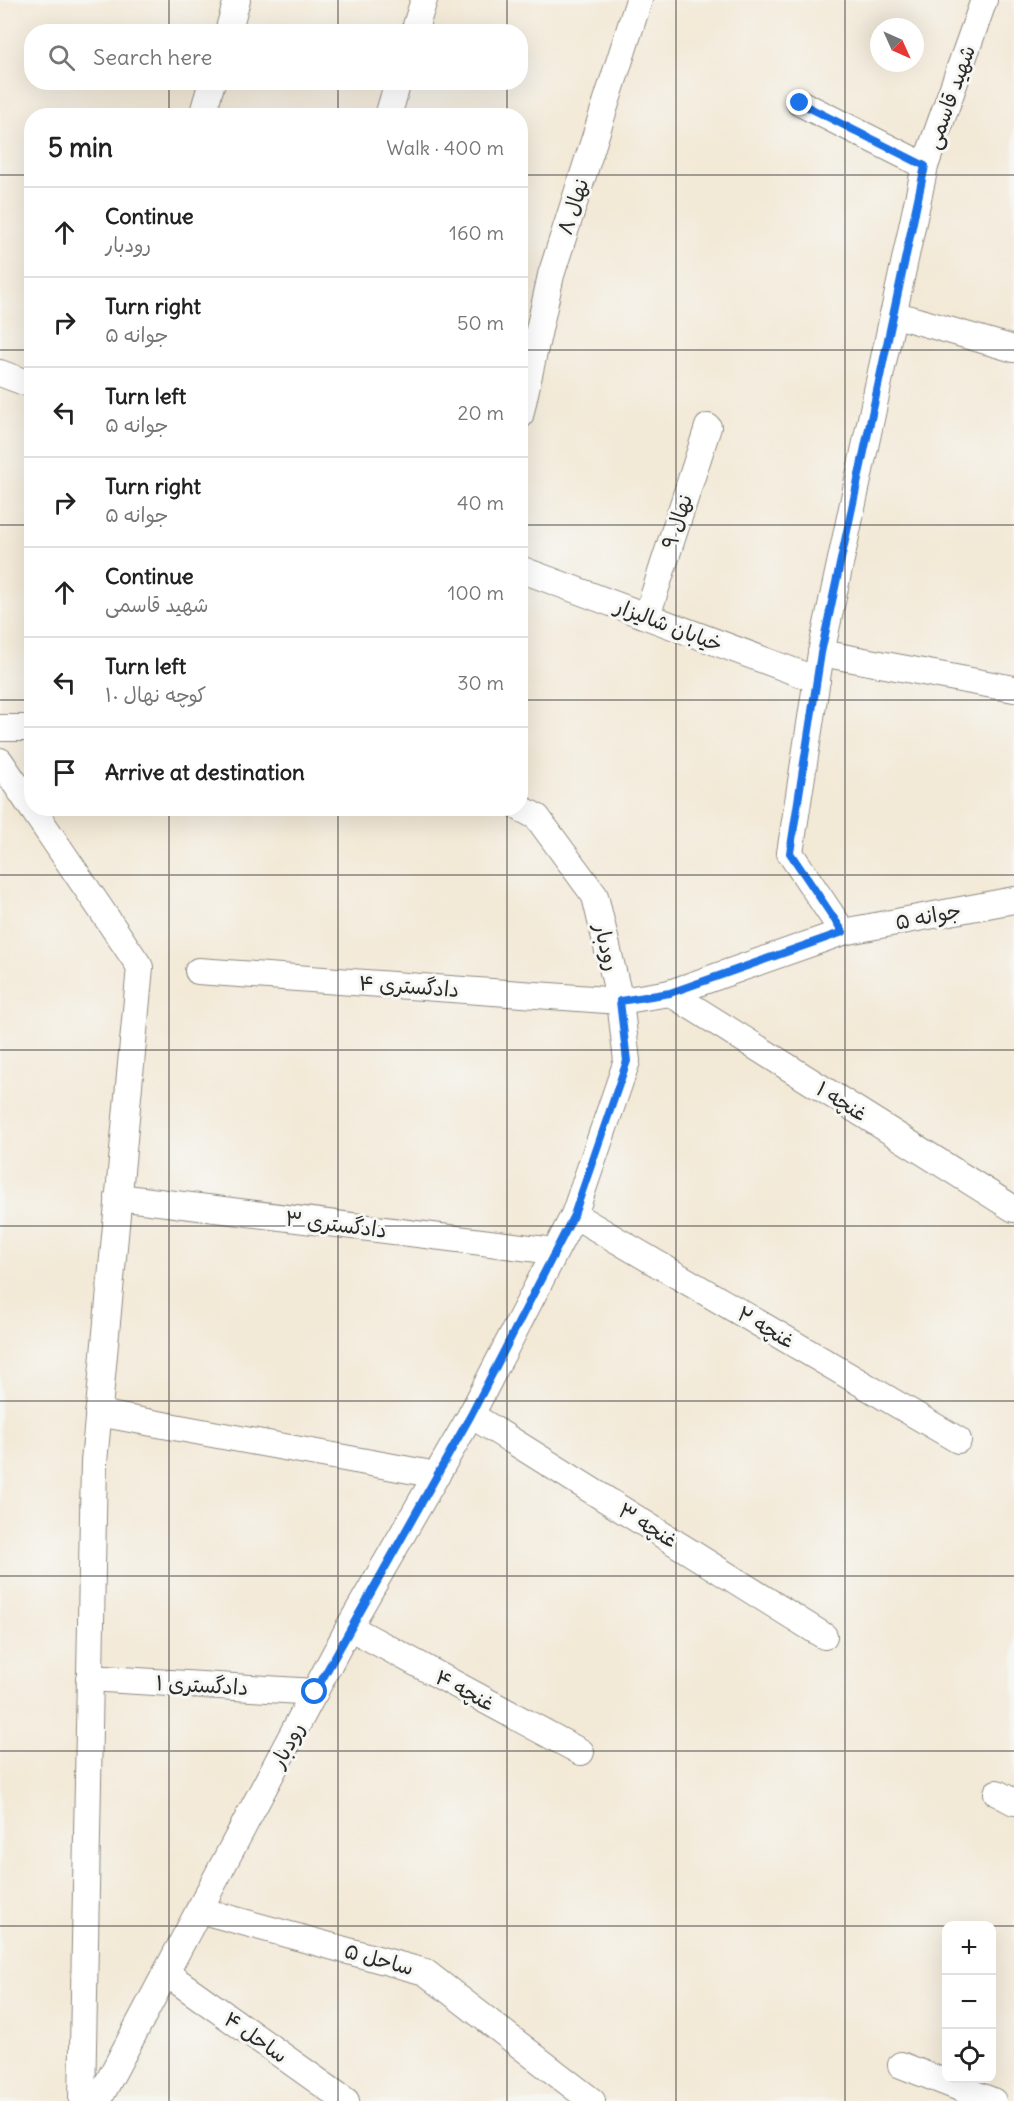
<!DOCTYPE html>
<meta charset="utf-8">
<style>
body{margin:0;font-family:Delius,"Playpen Sans Arabic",sans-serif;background:#f6f6f6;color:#222}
.controls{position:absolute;right:18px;bottom:18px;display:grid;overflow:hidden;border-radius:12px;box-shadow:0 6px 24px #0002}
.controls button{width:54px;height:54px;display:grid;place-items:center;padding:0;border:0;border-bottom:2px solid #e0e0e0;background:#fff;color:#222;font:30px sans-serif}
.compass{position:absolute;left:870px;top:18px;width:54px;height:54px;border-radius:50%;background:#fff;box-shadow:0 6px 24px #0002;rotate:135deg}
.stop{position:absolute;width:18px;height:18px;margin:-14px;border:4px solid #1a73e8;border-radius:50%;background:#fff}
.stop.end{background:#1a73e8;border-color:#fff;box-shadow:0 2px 6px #0008}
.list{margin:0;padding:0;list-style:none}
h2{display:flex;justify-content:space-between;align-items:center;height:78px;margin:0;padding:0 24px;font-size:26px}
h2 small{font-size:20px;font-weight:400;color:#767676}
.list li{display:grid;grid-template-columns:39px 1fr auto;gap:18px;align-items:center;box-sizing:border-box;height:90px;padding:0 24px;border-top:2px solid #e0e0e0}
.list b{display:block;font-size:22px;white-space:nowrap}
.list p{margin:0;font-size:20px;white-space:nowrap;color:#767676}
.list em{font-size:20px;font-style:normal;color:#767676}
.icon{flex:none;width:33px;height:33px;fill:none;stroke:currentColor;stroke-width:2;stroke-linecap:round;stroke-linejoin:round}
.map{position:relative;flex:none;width:1014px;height:2101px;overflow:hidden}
.search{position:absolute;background:#fff;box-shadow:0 6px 24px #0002;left:24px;top:24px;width:504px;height:66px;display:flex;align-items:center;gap:15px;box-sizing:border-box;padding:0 21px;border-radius:24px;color:#767676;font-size:22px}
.panel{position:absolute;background:#fff;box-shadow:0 6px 24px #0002;left:24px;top:108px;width:504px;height:708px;border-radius:24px}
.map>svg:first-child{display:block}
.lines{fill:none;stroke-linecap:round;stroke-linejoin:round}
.street-casing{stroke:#8f8a81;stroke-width:28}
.street{stroke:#fff;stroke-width:26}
.route{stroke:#1a73e8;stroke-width:8}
.grid{fill:none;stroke:#2b2b2b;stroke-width:1.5;stroke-opacity:0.55}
.labels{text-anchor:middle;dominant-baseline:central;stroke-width:6;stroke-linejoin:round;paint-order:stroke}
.street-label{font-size:21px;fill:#2b2b2b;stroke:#f6f6f2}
</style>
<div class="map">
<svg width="1014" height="2101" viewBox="0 0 1014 2101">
<rect width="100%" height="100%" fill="#f6f6f2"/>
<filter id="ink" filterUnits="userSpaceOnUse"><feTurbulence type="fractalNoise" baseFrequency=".0167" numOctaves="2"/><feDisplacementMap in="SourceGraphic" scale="12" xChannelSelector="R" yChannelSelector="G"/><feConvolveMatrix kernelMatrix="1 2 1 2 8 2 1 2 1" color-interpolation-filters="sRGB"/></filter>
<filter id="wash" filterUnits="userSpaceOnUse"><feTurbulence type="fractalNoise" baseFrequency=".008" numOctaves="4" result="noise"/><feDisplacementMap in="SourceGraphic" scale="24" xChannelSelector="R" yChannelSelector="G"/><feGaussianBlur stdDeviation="1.35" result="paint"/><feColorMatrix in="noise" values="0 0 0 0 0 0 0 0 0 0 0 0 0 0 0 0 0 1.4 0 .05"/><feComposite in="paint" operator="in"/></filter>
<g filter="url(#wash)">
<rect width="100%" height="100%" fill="#f3e9d7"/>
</g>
<g filter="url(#ink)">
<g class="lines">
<!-- street casing -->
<g class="street-casing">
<g id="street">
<polyline points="228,32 237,0"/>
<polyline points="414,32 424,0"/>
<polyline points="800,103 925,166"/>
<polyline points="202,116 212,82"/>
<polyline points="388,116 398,82"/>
<polyline points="893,314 1014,349"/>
<polyline points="0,373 32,385"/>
<polyline points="520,416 551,275 639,0"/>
<polyline points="520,569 817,680"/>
<polyline points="647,616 708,427"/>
<polyline points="821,653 1014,689"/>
<polyline points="0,728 32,728"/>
<polyline points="0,761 32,808"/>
<polyline points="32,808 140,967 94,1462 82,2101"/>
<polyline points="843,932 790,853 821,653 925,166 984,0"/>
<polyline points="198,971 620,1001 670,993 843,932 1014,900"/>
<polyline points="670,993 1014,1209"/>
<polyline points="118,1197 554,1251"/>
<polyline points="574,1215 958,1440"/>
<polyline points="98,1413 437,1475"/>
<polyline points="471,1415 824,1636"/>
<polyline points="349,1627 581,1752"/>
<polyline points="89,1678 315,1692"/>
<polyline points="997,1793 1014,1802"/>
<polyline points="199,1910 425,1972 592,2101"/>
<polyline points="166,1973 346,2101"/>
<polyline points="901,2065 993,2101"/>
<polyline points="98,2101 349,1627 471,1415 574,1215 627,1061 620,1001 595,896 537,817 520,808"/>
</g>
</g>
<!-- street -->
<use href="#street" class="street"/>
</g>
</g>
<g class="lines" filter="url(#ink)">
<!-- route -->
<polyline class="route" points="315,1692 471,1415 574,1215 627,1061 620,1001 670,993 843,932 790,853 821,653 925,166 800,103"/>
</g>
<!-- grid -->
<path class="grid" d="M169,0V32M338,0V32M507,0V32M676,0V2101M845,0V2101M169,82V116M338,82V116M507,82V116M0,175H32M520,175H1014M0,350H32M520,350H1014M0,525H32M520,525H1014M0,700H32M520,700H1014M169,808V2101M338,808V2101M507,808V2101M0,875H1014M0,1050H1014M0,1226H1014M0,1401H1014M0,1576H1014M0,1751H1014M0,1926H946M992,1926H1014"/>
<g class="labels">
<!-- street labels -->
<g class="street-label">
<text transform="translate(950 97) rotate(-70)">شهید قاسمی</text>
<text transform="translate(573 206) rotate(-72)">نهال ۸</text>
<text transform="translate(677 521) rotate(-72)">نهال ۹</text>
<text transform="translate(669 625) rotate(21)">خیابان شالیزار</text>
<text transform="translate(928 916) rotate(-11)">جوانه ۵</text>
<text transform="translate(607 947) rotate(76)">رودبار</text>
<text transform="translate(409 986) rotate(4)">دادگستری ۴</text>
<text transform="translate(842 1101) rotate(32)">غنچه ۱</text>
<text transform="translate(336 1224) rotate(7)">دادگستری ۳</text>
<text transform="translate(766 1327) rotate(30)">غنچه ۲</text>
<text transform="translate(648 1525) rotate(32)">غنچه ۳</text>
<text transform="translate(202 1685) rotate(3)">دادگستری ۱</text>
<text transform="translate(465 1690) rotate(28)">غنچه ۴</text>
<text transform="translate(287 1745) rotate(-62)">رودبار</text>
<text transform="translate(379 1959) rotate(15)">ساحل ۵</text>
<text transform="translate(256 2037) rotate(35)">ساحل ۴</text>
</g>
</g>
</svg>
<div class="controls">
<button>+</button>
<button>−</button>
<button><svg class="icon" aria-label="locate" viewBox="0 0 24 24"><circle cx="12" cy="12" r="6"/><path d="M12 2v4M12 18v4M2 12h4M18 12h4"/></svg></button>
</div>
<svg class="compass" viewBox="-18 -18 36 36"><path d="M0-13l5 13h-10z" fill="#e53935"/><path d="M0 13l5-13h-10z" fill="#767676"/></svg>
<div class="stop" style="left:315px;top:1692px"></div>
<div class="stop end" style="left:800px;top:103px"></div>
<div class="search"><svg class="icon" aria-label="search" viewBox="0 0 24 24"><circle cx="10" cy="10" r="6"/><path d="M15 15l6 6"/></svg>Search here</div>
<section class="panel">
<h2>5 min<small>Walk · 400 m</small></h2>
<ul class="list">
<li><svg class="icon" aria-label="ahead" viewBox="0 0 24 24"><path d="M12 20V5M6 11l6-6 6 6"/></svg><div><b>Continue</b><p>رودبار</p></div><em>160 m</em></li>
<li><svg class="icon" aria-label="right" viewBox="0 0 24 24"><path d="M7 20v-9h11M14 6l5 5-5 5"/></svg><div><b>Turn right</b><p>جوانه ۵</p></div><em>50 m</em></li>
<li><svg class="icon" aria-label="left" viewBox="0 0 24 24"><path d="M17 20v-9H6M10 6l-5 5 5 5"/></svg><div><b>Turn left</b><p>جوانه ۵</p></div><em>20 m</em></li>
<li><svg class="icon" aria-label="right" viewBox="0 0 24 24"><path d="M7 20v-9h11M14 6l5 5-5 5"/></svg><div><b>Turn right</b><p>جوانه ۵</p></div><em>40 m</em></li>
<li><svg class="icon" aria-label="ahead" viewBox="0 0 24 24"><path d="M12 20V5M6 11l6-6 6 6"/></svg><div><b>Continue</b><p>شهید قاسمی</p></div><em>100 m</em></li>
<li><svg class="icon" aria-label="left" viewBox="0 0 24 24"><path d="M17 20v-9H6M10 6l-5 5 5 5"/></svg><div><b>Turn left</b><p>کوچه نهال ۱۰</p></div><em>30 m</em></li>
<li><svg class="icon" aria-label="arrive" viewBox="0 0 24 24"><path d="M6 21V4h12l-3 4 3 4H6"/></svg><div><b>Arrive at destination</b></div></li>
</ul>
</section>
</div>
